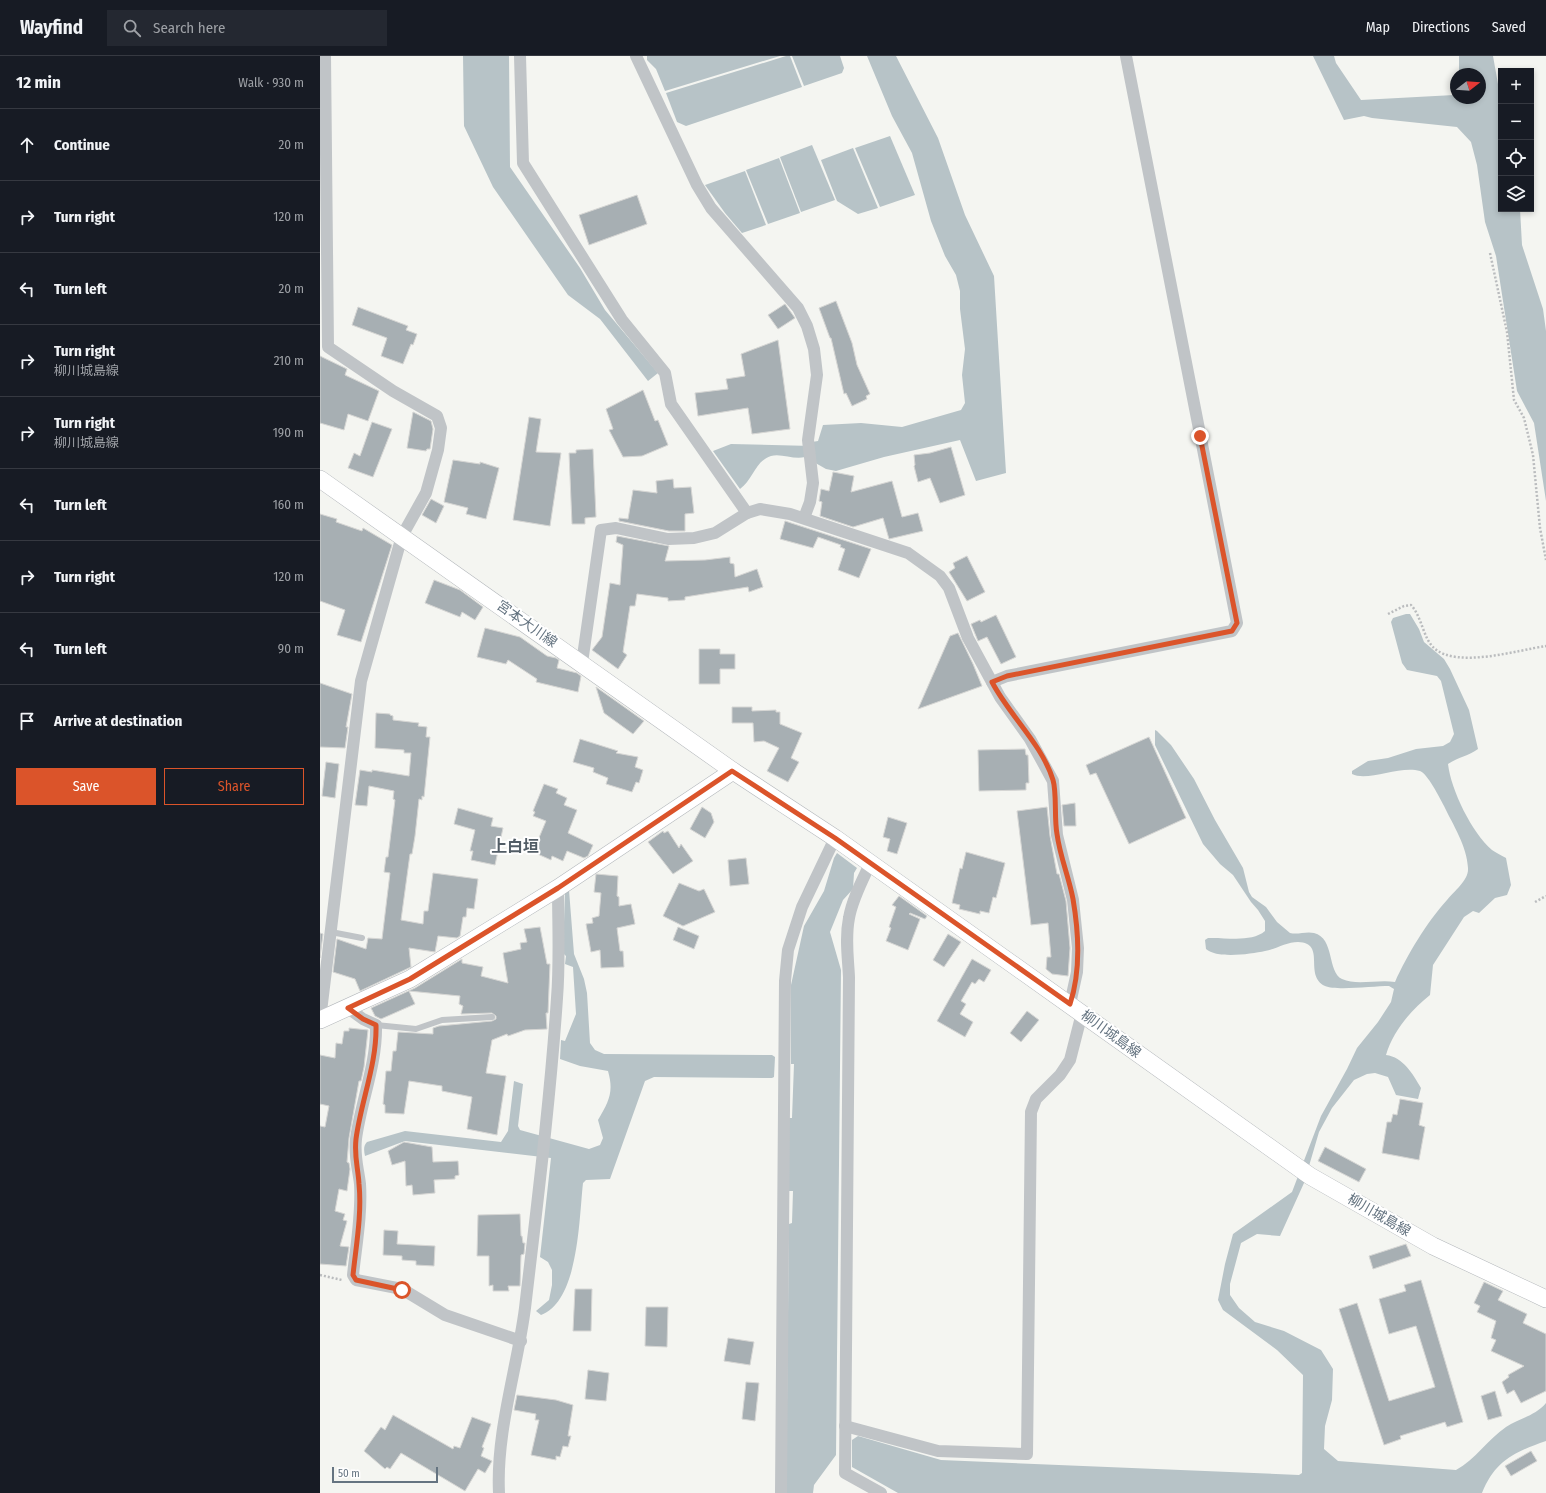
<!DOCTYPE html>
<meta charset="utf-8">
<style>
body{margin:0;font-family:"Fira Sans Condensed","Noto Sans JP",sans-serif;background:#242831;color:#f1f3f6}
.controls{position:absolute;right:12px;top:12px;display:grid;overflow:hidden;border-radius:0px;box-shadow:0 2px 6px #0003}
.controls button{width:36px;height:36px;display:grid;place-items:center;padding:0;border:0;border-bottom:1px solid #363941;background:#171b24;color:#f1f3f6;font:20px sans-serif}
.compass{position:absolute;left:1130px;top:12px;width:36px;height:36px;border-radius:50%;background:#171b24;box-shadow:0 2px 6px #0003;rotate:73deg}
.scale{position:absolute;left:12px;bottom:10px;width:106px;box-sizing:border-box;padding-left:4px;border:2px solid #657481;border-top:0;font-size:11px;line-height:14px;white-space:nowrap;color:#657481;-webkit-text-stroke:3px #fff;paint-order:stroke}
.stop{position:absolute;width:12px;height:12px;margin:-9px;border:3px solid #db542a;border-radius:50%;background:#fff}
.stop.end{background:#db542a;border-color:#fff;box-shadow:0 1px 4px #0008}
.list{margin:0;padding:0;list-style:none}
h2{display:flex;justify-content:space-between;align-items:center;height:52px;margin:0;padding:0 16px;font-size:17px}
h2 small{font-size:13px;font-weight:400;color:#9ea1a6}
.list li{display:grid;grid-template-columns:26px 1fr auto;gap:12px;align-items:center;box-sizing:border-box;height:72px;padding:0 16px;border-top:1px solid #363941}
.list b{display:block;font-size:15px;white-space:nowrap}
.list p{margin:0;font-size:13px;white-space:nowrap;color:#9ea1a6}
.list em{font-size:13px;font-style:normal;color:#9ea1a6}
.actions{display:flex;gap:8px;padding:12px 16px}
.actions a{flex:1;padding:9px 0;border:1px solid #db542a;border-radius:0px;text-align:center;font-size:14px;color:#db542a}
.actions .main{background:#db542a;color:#fff}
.icon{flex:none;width:22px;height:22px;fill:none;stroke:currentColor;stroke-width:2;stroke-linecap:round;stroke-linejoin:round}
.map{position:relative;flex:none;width:1226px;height:1437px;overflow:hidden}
header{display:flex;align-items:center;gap:24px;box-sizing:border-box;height:56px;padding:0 20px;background:#171b24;border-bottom:1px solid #363941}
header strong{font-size:19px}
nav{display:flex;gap:22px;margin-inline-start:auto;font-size:14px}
.search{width:280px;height:36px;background:#242831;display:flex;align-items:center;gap:10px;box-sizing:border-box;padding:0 14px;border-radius:0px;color:#9ea1a6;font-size:15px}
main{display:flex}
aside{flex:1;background:#171b24}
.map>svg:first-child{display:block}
.water{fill:#b7c3c7}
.building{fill:#a7afb3;stroke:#d6d6d4}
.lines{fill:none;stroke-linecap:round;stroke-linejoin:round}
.secondary-casing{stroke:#b3b7bb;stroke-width:18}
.path{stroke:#babcbe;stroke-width:2.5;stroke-dasharray:2 2;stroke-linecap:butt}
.service{stroke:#c0c4c7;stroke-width:6}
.minor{stroke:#c0c4c7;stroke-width:12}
.secondary{stroke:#fff;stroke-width:17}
.route{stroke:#db542a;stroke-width:5}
.labels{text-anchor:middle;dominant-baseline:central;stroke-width:4;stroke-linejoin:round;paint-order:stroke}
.street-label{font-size:14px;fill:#657481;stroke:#fff}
.quarter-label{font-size:16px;font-weight:bold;fill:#525d66;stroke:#fff}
</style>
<header>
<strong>Wayfind</strong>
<div class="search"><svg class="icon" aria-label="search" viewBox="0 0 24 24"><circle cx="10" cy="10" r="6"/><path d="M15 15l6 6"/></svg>Search here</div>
<nav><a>Map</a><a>Directions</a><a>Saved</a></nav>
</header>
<main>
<aside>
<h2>12 min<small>Walk · 930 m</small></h2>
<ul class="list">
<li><svg class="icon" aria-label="ahead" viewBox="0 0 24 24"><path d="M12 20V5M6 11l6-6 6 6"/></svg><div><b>Continue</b></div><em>20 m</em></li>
<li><svg class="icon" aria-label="right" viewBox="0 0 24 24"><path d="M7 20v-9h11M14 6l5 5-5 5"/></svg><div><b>Turn right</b></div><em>120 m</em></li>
<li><svg class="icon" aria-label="left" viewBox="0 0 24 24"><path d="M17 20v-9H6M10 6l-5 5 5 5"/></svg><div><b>Turn left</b></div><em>20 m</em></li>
<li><svg class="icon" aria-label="right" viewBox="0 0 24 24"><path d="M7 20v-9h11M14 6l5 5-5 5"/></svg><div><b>Turn right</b><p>柳川城島線</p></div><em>210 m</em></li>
<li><svg class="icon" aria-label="right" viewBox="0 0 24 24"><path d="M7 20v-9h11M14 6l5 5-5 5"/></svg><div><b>Turn right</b><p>柳川城島線</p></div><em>190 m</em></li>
<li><svg class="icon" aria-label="left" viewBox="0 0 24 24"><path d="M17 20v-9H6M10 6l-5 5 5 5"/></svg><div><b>Turn left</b></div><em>160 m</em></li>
<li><svg class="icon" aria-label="right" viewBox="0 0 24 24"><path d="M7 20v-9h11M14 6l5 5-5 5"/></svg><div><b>Turn right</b></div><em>120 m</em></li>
<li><svg class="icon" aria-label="left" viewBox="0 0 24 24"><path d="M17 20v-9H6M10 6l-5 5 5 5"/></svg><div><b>Turn left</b></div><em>90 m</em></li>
<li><svg class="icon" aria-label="arrive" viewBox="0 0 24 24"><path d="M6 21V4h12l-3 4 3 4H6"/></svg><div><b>Arrive at destination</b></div></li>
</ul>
<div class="actions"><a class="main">Save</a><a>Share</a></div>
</aside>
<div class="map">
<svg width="1226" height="1437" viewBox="0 0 1226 1437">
<rect width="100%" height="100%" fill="#f4f5f1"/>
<!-- water -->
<g class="water">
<polygon points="143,0 189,0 190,111 260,212 285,254 338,317 328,325 280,263 248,239 173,131 144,70"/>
<polygon points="327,0 460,0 345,35 336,13 327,4"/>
<polygon points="466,0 470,0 482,31 366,70 357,66 346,37"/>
<polygon points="472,0 520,0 524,12 522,17 484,30"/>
<path d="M547,0H576L618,82L645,159L674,220L686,417L656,425L640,384L564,401L516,415L506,413L485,401C474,404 461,397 451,400C435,405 433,424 420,433L393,395L411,388L492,390V386L498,385L503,369L541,367L582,371L641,354L645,347L642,319L645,293L640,253V235L636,219L625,200L611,165L592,97L572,60Z"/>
<polygon points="993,0 1014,0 1016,7 1041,44 1134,39 1136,37 1136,42 1160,42 1160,18 1139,18 1139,0 1173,0 1181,45 1181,153 1200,153 1202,189 1223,253 1226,275 1226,445 1214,367 1197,335 1176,200 1165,166 1157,109 1151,86 1137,71 1052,62 1044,60 1024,64"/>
<polygon points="570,80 595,139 560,151 535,92"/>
<polygon points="492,89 515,144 481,156 460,101"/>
<polygon points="533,92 558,152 538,158 517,145 501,104"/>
<polygon points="459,102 480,157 448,168 426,114"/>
<polygon points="425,115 446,169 422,177 405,157 385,129"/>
<path d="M1086,558H1090L1099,573L1104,586L1124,603L1130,613L1149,654L1158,693C1149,700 1138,701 1128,708C1131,734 1152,777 1172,794C1176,797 1181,799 1186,802L1191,829L1187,839L1175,842L1159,857L1153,855L1144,861L1113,909L1110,939C1091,954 1073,975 1066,999C1083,1001 1093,1018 1101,1032L1098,1043L1076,1039L1068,1021L1055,1017L1047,1018L1034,1024L1012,1052L999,1076L984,1127L960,1180L937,1178L921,1187L910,1228V1239L919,1252L935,1266L964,1275L1001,1294L1013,1313L1012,1344L1005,1370L1004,1393L1018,1405L1136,1414C1155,1404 1168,1383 1186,1371C1200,1362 1215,1360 1226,1347V1385C1194,1396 1175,1405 1162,1437H578L532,1411V1384L538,1380L621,1404L979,1419L982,1417L983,1319L957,1294L903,1254L898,1244L905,1208L913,1178L972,1136L1001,1060L1027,1013L1037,992L1058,966L1071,946L1074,933L1069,930C1054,930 1016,935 1005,930C983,919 1007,887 978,886C967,886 956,893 945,895C931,898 897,903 886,893L885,884L888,882C905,881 931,887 945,875V865L938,854L931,846L913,819L900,808L883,788L835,689V674L837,675L851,689L874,723L895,764L923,812L929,836L932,841L946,851L957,866L970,877C978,879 986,875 994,877C1015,882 1007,916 1022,923C1037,930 1058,923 1075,926C1087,899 1107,866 1127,844C1134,835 1149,824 1148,812C1147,790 1133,769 1124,750C1120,742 1107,717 1100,715C1080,709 1048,726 1032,718V715L1048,705L1068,702L1096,693L1123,690L1130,686L1134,678L1121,625L1117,620L1087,614L1082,607L1071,566L1073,562Z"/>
<polygon points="517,797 537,812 534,817 533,833 523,844 510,876 521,914 516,1399 494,1429 493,1437 466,1437 469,1168 472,1167 473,1135 468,1135 469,1062 472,1062 474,1008 471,1008 471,929 484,870 504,835 514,802"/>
<path d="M249,834L254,898L264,923L267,937L270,987L275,994L284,998L452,999L455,1001L454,1021L452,1022L334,1021L325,1025L290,1123L266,1124L263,1127C259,1162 259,1245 221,1259L216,1255L229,1244L232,1229V1214L228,1206L220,1201L231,1102L85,1085L45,1100C44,1095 43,1090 47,1086L85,1075L181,1086L188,1075L194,1025L203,1028L198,1070L200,1074L269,1093L280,1089L283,1082L278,1064C289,1045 294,1036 288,1015L260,1010L240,1003L241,984L245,985L256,958L253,911L245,908L246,900L243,897L245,835Z"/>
</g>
<!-- building -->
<g class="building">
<polygon points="317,139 327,168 269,189 259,159"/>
<polygon points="516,245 532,287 537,309 550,338 546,340 547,343 532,350 526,337 524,338 511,282 510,282 499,252"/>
<polygon points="465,248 475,262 458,273 448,259"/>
<polygon points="38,251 88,270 86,274 97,278 93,289 91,288 83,308 61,300 67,282 32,269"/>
<polygon points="458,284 470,373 432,378 428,352 378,360 375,337 408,333 406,323 425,320 421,298"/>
<polygon points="0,300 27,313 25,319 59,335 48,365 28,358 24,374 0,367"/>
<polygon points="323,334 335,365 338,364 348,389 322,400 303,401 289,374 293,373 286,353"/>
<polygon points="93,356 111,365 113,373 110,393 107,393 106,395 87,392"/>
<polygon points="209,361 221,363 216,396 241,397 230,470 193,464"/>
<polygon points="52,366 72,373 53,421 28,412 34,397 40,400"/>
<polygon points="631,391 645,439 620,447 610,422 598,426 594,410 595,409 594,399 610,397"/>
<polygon points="273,393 276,461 265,462 265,468 252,468 249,397 256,397 256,394"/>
<polygon points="133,404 160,408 160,406 179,412 166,463 146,458 148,452 124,446"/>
<polygon points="513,416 534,420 531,436 572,425 582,461 598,457 603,475 569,483 563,462 533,471 500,460 502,446 499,445 501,433 509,435"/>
<polygon points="353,423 354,432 371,431 374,457 365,458 365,475 349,475 299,465 299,462 308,463 313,434 337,437 336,425"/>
<polygon points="111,443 124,450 116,467 102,459"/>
<polygon points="0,458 17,463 16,466 42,475 43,472 72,489 41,586 17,579 25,554 0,545"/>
<polygon points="465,465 551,493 539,522 518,514 525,493 520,491 521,489 498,481 493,492 460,483"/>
<polygon points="297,480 349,490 345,505 385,504 410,501 410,507 414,508 415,521 437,513 443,531 429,536 428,531 365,541 365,544 348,545 348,542 317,538 315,550 310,550 303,596 307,599 298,613 272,594 282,581 290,527 300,529 303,489 296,486"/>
<polygon points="647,500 665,536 647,545 629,516 635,512 633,507"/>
<polygon points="114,524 140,534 163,551 155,564 142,556 140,561 105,547"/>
<polygon points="676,559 696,601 681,608 667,581 658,585 651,568 660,564 661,566"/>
<polygon points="165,572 200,581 227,600 236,602 239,604 237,612 257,617 261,620 258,636 216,626 217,623 188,604 186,608 157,601"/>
<polygon points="638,577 653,608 662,630 598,653 630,580"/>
<polygon points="379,593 400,593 400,598 415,598 415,613 400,613 400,628 379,628"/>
<polygon points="0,627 32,638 26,671 28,671 25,692 0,691"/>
<polygon points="276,631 324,665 313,678 284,657"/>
<polygon points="412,651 432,651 432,655 456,654 456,656 460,656 460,668 482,677 471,702 479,706 468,726 447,715 459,692 444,685 434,686 433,667 412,667"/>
<polygon points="56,657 70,658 70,659 73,660 73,664 99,667 98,670 107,671 106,681 110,681 104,741 102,740 102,744 99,743 95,780 92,798 90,798 81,864 103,868 104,855 108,855 113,817 158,823 154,853 147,852 146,861 143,861 140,880 137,882 118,880 115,896 89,892 91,911 40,935 35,923 13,916 17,883 46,893 48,882 62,883 70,817 64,816 66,801 68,801 75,744 73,743 74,735 49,730 47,750 35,749 40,714 52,716 52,714 89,720 91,697 84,697 84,694 55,692"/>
<polygon points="829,681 866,762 809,788 776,717 770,719 766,709"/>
<polygon points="260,683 298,695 296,697 318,701 315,711 323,714 319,727 316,726 312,736 286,728 288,722 273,716 274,712 253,706"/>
<polygon points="705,693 706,699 708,699 709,727 706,727 706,734 659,735 658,694"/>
<polygon points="6,706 19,708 15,742 2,740"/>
<polygon points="224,728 238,733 236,737 247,742 244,749 257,754 248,777 273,789 268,800 264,802 247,795 243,805 232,800 231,804 213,796 226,765 213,760 215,756 213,755"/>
<polygon points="755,747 756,770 744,770 742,749"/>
<polygon points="382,751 391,757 394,766 385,782 370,773"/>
<polygon points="727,751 730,780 737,818 739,818 746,845 750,892 748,920 732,918 726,913 727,901 731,901 728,867 711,869 697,755"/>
<polygon points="138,752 173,762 171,770 183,772 175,809 151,804 153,795 150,795 155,774 134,768"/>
<polygon points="568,761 587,767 577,798 567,795 570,783 563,781"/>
<polygon points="343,775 344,777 348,775 359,792 361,788 373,805 353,818 328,786"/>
<polygon points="646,796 685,807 676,842 673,841 669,857 660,855 660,858 639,853 640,849 632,847 640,812 642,813"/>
<polygon points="426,802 429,828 410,830 408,804"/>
<polygon points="276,818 298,820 297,840 299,841 299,850 311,848 315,868 297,872 300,895 303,895 304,911 281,912 280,894 271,896 266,868 273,867 272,862 279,860 281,837 274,836"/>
<polygon points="359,827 379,835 384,833 395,856 363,870 343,860"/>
<polygon points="579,840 607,860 605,863 590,857 589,858 600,863 588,894 566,885 571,872 569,871 576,851 572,849"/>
<polygon points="220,871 227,908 230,908 228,957 226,957 227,973 205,974 188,980 187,978 172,984 166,1017 186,1020 177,1079 147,1073 152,1041 122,1035 122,1030 89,1025 84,1058 65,1057 65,1049 63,1048 66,1015 71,1015 73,995 76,995 78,976 113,978 113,972 119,970 172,965 176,963 176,960 172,957 141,958 143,950 139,948 140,940 89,935 95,948 61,963 55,960 51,952 95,932 142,903 142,907 163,911 161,920 188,927 183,897 201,893 200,887 207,886 204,873"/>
<polygon points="358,871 379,880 374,893 353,884"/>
<polygon points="0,877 3,878 0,902"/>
<polygon points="628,878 641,886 624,911 613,904"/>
<polygon points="652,903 671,914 664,926 659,923 655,928 652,926 641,945 646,948 640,958 653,966 645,981 617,965"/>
<polygon points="707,955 719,964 701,986 690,977"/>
<polygon points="29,972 48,974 44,1011 41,1025 39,1025 29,1082 27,1106 29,1107 30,1113 27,1135 19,1133 15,1155 25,1158 23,1164 27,1165 20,1190 29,1191 26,1210 0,1208 0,1070 5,1071 9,1050 0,1048 0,999 15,1002 16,987 22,988 24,975 29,975"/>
<polygon points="1080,1043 1103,1047 1099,1069 1105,1071 1099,1104 1062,1097 1067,1066 1071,1066 1073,1058 1077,1059"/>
<polygon points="84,1086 112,1091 113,1106 138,1105 139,1119 135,1120 135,1123 114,1124 115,1137 93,1139 92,1129 86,1130 85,1105 72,1109 68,1095"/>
<polygon points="1005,1091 1046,1113 1039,1126 998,1105"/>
<polygon points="200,1158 201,1180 202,1180 203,1187 205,1187 204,1198 201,1199 200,1230 188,1230 189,1235 173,1235 173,1229 169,1230 169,1200 157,1200 158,1159"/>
<polygon points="64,1174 78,1175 77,1188 115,1190 114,1210 96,1209 96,1205 82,1204 82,1200 63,1199"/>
<polygon points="1086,1188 1091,1200 1053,1213 1049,1200"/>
<polygon points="1101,1224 1143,1366 1127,1371 1125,1366 1080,1380 1081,1383 1064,1389 1019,1253 1037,1247 1069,1345 1115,1331 1096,1270 1069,1278 1059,1243 1086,1235 1084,1229"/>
<polygon points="1164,1226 1183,1235 1178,1244 1207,1258 1203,1267 1226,1278 1226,1335 1201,1347 1194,1334 1187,1338 1182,1326 1189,1321 1188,1319 1204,1310 1171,1295 1176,1284 1171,1282 1176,1265 1157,1256 1160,1250 1154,1247"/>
<polygon points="255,1233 272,1233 271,1275 253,1275"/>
<polygon points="326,1251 348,1251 347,1291 325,1290"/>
<polygon points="408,1282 434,1286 430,1309 404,1305"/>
<polygon points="268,1314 289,1317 286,1345 265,1343"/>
<polygon points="426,1326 439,1327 435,1365 422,1363"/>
<polygon points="1175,1335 1182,1360 1168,1364 1161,1340"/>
<polygon points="197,1339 236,1344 253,1349 248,1380 251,1380 248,1391 243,1390 240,1401 236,1400 236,1404 211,1399 219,1364 215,1364 216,1358 194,1354"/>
<polygon points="73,1359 133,1393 134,1390 140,1392 152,1361 171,1368 162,1391 164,1392 161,1400 172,1405 165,1417 158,1413 145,1435 81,1397 70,1413 67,1411 65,1413 44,1395 61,1371 65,1374"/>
<polygon points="1211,1395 1217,1405 1191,1420 1185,1410"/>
</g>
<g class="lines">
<!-- secondary casing -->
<g class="secondary-casing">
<g id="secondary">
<polyline points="0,423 413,715 515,782 990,1120 1113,1190 1226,1243"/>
<polyline points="0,964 90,923 238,832 413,715"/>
</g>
</g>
<!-- path -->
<g class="path">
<polyline points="1170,197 1187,276 1194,344 1204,362 1213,399 1220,472 1226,504"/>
<path d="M1068,558L1084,550L1091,549C1102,561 1103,582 1114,592C1137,613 1198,594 1226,590"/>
<polyline points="1215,846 1226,840"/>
<polyline points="0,1219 22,1224"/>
</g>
<!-- service -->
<g class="service">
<polyline points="11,876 42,882"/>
<polyline points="56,969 96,973 122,964 172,961"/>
</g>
<!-- minor -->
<g class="minor">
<polyline points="200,0 203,107 302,264 345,317 351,348 427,457"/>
<polyline points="316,0 377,129 391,152 478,252 487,270 494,293 497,319 488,384 493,427 490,446 484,462"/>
<polyline points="262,607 281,474 296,472 348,483 374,482 395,477 427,457 440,453 470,458 588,497 620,520 629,532 648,582 680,641 710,683 733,725 737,779 753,844 758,892 757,916 750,948"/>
<polyline points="672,626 687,620 912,575 917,567 806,0"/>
<path d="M550,808C542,825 532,844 529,862C525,882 528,901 529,921L525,1417L561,1437"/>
<path d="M28,952L43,963L56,969C57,1008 41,1045 36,1083C34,1101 38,1111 40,1128C42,1158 36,1190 33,1219L36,1224L82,1233L125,1259L201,1285"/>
<polyline points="0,964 41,625 82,480 106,437 118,394 121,372 117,360 73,335 8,291 5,0"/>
<polyline points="525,1370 618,1395 707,1398 711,1056 716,1043 740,1019 750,1004 762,957"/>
<path d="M179,1437C176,1375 197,1314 205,1252C217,1149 230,1046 237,942C240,905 238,868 238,832"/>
<polyline points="461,1437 465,925 468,894 482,851 515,782"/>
</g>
<!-- secondary -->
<use href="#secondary" class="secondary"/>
</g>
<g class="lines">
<!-- route -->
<path class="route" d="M82,1234L36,1224L33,1219C36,1190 42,1158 39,1128C38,1111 34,1101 36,1083C41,1045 57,1008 56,969L43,963L28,952L90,923L238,832L412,715L515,782L750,948C761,915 759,878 753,843C749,821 740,801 737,778C734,763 737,737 733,724C722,688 689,659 672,626L687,620L912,575L917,567L880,380"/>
</g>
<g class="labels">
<!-- street labels -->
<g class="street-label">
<text transform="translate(207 568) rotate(35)">宮本大川線</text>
<text transform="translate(791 978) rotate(36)">柳川城島線</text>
<text transform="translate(1059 1159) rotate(30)">柳川城島線</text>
</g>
<!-- quarter labels -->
<g class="quarter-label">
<text x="195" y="790">上白垣</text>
</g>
</g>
</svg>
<div class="controls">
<button>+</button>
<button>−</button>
<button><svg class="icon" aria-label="locate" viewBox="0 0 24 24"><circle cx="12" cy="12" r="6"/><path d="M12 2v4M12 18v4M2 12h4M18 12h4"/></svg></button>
<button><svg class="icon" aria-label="layers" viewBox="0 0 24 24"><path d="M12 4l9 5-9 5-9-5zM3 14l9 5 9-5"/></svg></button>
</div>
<svg class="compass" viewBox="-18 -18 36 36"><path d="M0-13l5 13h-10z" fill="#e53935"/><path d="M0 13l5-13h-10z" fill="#9ea1a6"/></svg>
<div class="scale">50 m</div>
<div class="stop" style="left:82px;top:1234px"></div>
<div class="stop end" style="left:880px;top:380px"></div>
</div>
</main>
